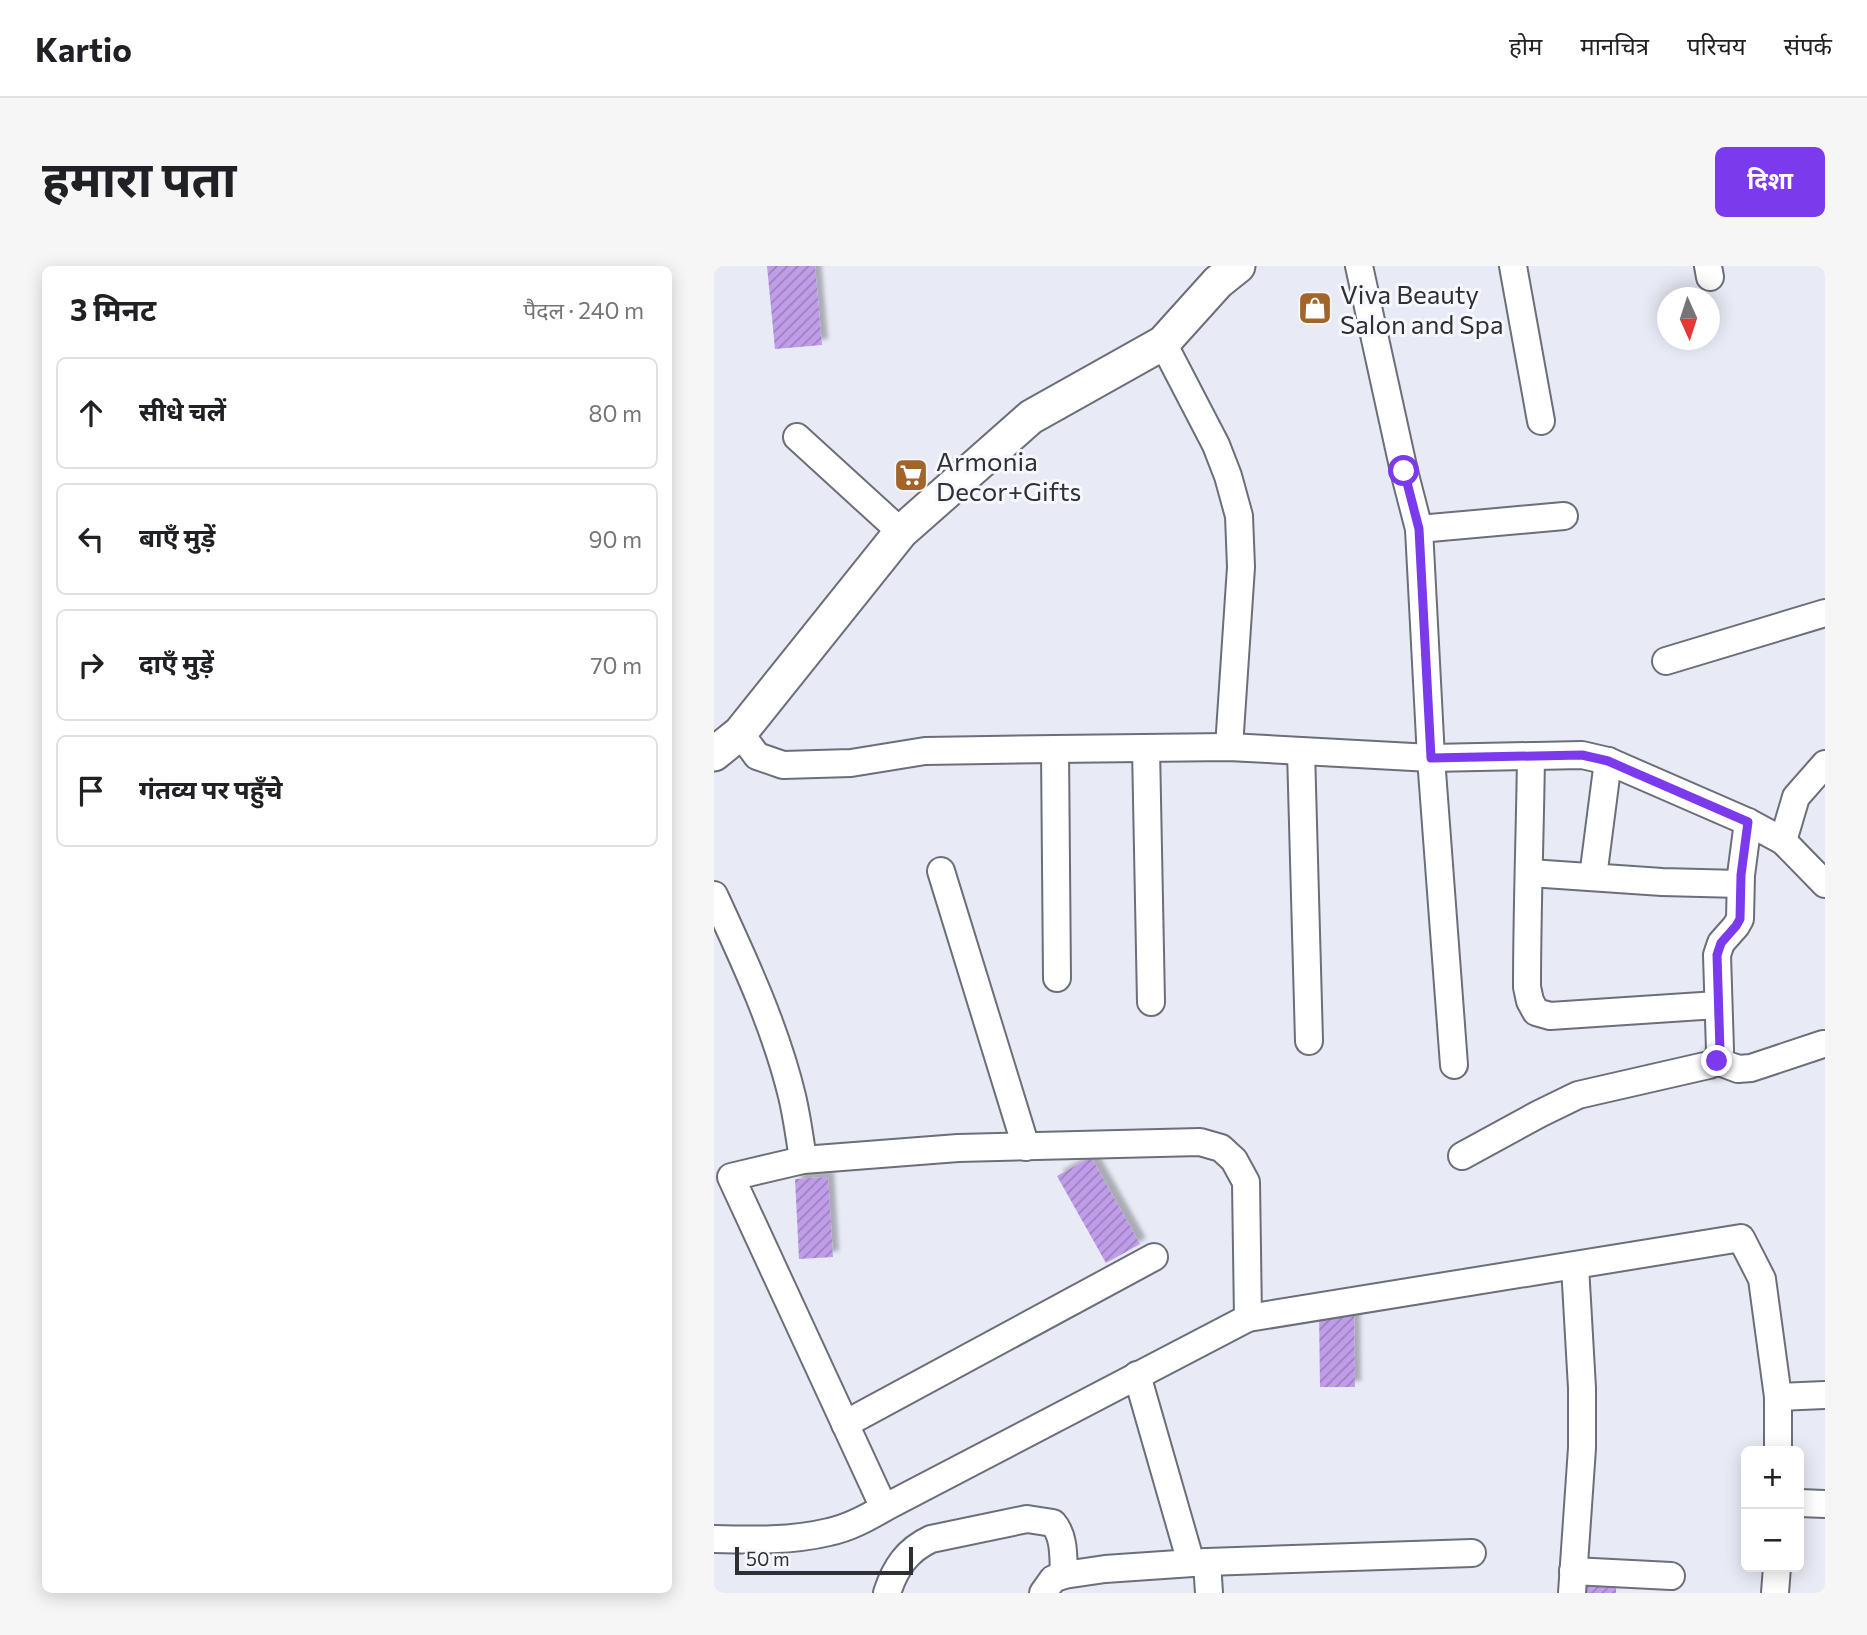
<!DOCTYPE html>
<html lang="hi">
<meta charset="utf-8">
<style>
body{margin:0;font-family:Commissioner,"Noto Sans Devanagari",sans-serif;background:#f6f6f6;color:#202124}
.controls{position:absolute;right:21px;bottom:21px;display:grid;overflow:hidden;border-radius:10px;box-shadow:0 4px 18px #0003}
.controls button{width:63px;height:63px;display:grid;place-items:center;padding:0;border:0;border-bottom:2px solid #e0e0e0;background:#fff;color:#202124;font:35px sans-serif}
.compass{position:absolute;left:943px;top:21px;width:63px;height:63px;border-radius:50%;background:#fff;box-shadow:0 4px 18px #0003;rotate:177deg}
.scale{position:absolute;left:21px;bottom:18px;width:178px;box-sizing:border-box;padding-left:7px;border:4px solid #2f3034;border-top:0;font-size:19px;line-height:24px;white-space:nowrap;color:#2f3034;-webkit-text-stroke:5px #f6f8fe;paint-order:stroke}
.stop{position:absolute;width:21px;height:21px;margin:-16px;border:5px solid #7c3aed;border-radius:50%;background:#fff}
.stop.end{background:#7c3aed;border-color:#fff;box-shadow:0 2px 7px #0008}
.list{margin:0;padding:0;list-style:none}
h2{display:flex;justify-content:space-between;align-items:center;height:91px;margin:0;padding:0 28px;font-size:30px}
h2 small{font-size:23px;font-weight:400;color:#757577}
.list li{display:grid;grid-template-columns:46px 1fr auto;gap:21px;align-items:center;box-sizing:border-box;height:112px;margin:0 14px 14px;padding:0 14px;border:2px solid #e0e0e0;border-radius:10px}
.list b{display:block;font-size:26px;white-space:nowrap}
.list em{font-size:23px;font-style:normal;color:#757577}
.icon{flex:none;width:38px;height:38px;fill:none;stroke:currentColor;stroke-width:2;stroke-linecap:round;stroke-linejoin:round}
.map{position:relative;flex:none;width:1111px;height:1327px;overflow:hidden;border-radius:10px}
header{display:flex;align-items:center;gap:42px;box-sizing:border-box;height:98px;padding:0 35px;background:#fff;border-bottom:2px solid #e0e0e0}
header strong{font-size:33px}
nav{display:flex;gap:38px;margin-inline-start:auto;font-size:24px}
.intro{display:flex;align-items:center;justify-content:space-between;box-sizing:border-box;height:168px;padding:0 42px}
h1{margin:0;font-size:49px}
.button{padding:18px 32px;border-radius:10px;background:#7c3aed;color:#fff;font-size:24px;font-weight:700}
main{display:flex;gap:42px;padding:0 42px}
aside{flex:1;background:#fff;border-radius:10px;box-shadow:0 4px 18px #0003}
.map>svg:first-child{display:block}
.building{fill:url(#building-hatch);filter:url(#shadow)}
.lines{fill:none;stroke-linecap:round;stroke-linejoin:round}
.minor-casing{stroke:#6c6e78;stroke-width:30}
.tertiary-casing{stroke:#6c6e78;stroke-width:37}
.minor{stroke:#fff;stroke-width:26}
.tertiary{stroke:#fff;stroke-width:33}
.route{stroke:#7c3aed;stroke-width:9}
.labels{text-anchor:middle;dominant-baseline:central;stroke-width:6;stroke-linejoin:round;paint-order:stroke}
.poi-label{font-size:26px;fill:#2f3034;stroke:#f6f8fe;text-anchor:start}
</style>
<header>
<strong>Kartio</strong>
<nav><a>होम</a><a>मानचित्र</a><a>परिचय</a><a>संपर्क</a></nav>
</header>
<div class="intro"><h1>हमारा पता</h1><a class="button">दिशा</a></div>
<main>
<aside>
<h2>3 मिनट<small>पैदल · 240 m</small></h2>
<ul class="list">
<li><svg class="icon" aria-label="ahead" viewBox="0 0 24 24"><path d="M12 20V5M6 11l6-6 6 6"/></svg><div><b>सीधे चलें</b></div><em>80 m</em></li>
<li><svg class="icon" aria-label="left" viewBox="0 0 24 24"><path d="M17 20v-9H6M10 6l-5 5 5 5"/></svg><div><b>बाएँ मुड़ें</b></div><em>90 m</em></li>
<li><svg class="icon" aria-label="right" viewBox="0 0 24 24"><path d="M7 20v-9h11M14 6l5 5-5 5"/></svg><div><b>दाएँ मुड़ें</b></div><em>70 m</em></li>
<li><svg class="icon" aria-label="arrive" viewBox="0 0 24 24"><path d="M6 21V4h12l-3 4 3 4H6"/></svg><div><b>गंतव्य पर पहुँचे</b></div></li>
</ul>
</aside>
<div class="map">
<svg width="1111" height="1327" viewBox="0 0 1111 1327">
<defs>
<pattern id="building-hatch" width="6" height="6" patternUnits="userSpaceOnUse" patternTransform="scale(1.75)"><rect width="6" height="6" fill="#c09de9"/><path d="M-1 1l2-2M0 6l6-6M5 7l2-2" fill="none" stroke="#9c80be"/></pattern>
<filter id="shadow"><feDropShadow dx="6" dy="-6" stdDeviation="2" flood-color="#0004"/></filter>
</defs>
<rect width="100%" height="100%" fill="#e8eaf5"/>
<!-- building -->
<g class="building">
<polygon points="53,0 101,0 108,79 61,83"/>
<polygon points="377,891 426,978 392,997 343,910"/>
<polygon points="114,911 119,991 85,993 81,913"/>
<polygon points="640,1046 641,1121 606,1121 605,1047"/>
<polygon points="867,1319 902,1320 902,1327 867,1327"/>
</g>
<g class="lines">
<!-- minor casing -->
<g class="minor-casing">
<g id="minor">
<polyline points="645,0 690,205 705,263 717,492 740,799"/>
<polyline points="799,0 827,155"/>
<polyline points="994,0 996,11"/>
<polyline points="449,77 502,179 514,210 525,250 527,301 515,481"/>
<polyline points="83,171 187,266"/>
<polyline points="705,263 850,250"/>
<polyline points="952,395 1111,347"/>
<polyline points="26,467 43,490 69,499 137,497 211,485 341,483 515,481 717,492 868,489 894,495 1034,556 1069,575 1111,618"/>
<polyline points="432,482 437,736"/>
<polyline points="341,483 343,712"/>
<polyline points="587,485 595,775"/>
<path d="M817,490C816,567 813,644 813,721L816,735L822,746L836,750L1003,739"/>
<polyline points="1069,575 1082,531 1111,498"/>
<polyline points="227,605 312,881"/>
<polyline points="816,607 948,616 1026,618"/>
<polyline points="879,611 894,495"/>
<path d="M0,629C30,694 61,760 78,830C83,851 86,873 89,894L17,911L170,1242L534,1052L1027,972L1048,1013L1064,1131V1185"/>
<polyline points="1003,795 1024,803 1037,802 1109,778"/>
<polyline points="748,890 825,848 864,829 995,799 1003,795 1006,784 1003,689 1007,677 1022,660 1026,653 1027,609 1034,556"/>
<polyline points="89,894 244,882 486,876 507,882 520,894 532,916 534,1052"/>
<polyline points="423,1109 477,1297"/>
<polyline points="1064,1131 1111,1129"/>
<polyline points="131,1158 440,991"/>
<polyline points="1085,1237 1111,1238"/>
<path d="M0,1273C38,1274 78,1275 115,1266C135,1262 153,1252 170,1242"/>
<polyline points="493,1296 495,1327"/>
<polyline points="859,1305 957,1310"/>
<path d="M173,1327C181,1302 193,1284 217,1273L313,1253L339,1257C351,1271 349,1291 350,1309"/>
<polyline points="329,1327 339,1313 350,1309 391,1303 493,1296 758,1287"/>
<polyline points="858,1327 868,1182 868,1122 861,1000"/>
<polyline points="1061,1327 1063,1301"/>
</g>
</g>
<!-- tertiary casing -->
<g class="tertiary-casing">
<polyline id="tertiary" points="0,488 26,467 187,266 317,151 449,77 504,16 524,0"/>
</g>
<!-- minor -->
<use href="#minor" class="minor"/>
<!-- tertiary -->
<use href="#tertiary" class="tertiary"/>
</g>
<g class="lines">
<!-- route -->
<polyline class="route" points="690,205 705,263 717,492 868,489 894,495 1034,556 1027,609 1026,653 1022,660 1007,677 1003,689 1006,785 1003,795"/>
</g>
<!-- icons -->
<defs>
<g id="shop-square" transform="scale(1.75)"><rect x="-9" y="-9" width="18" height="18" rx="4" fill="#a26429" stroke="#f6f8fe"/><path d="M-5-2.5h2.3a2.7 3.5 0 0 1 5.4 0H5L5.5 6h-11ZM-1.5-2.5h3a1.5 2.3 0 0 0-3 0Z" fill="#fff"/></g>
<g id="supermarket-square" transform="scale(1.75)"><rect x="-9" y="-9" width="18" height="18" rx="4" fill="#a26429" stroke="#f6f8fe"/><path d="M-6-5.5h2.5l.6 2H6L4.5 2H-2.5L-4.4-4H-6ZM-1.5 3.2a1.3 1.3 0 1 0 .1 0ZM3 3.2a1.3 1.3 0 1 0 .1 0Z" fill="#fff"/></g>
</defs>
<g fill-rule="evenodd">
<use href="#shop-square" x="601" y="42"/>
<use href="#supermarket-square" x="197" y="209"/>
</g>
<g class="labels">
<!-- poi labels -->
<g class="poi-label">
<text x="626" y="27">Viva Beauty<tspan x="626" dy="30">Salon and Spa</tspan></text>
<text x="222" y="194">Armonia<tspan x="222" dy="30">Decor+Gifts</tspan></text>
</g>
</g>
</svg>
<div class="controls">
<button>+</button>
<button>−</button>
</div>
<svg class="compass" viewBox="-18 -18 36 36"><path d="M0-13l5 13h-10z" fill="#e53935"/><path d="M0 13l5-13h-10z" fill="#757577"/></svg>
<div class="scale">50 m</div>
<div class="stop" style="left:690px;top:205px"></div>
<div class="stop end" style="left:1003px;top:795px"></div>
</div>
</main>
